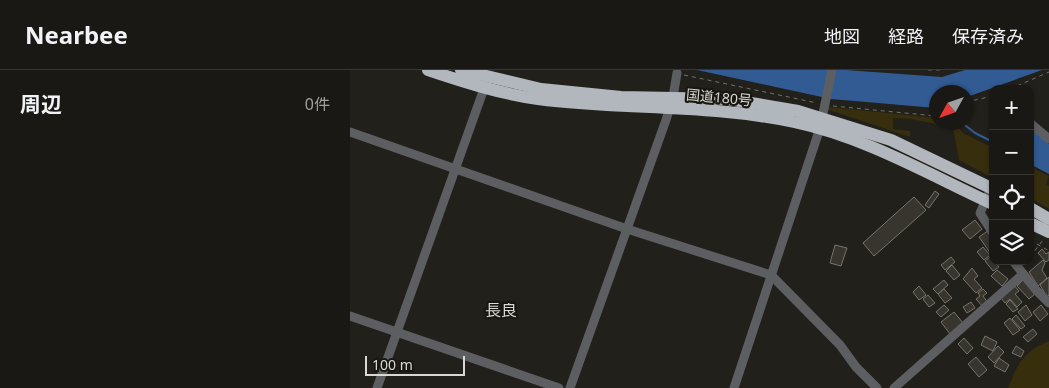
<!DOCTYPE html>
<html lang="ja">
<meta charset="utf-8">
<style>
body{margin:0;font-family:"Noto Sans","Noto Sans JP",sans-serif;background:#23211d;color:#f1f3f6}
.controls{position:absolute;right:15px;top:15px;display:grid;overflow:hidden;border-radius:10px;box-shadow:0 1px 4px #0004}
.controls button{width:45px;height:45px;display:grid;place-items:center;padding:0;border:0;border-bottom:1px solid #383734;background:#1a1814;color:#f1f3f6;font:25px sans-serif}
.compass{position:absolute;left:579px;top:15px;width:45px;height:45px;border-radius:50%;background:#1a1814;box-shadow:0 1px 4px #0004;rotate:230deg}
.scale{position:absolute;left:15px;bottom:12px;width:100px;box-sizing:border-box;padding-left:5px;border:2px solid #dad8d4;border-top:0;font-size:14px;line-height:18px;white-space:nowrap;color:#dad8d4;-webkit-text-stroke:4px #181711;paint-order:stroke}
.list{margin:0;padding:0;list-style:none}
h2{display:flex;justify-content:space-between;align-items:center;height:65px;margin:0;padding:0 20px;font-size:21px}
h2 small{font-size:16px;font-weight:400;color:#9fa0a0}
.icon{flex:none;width:28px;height:28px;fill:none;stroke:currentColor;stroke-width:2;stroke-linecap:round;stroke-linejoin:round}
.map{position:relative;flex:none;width:699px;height:318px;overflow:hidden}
header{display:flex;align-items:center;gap:30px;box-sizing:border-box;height:70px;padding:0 25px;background:#1a1814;border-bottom:1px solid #383734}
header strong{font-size:24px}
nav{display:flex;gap:28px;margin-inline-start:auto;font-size:18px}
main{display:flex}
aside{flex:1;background:#1a1814}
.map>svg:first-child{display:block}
.green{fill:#372e0e}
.water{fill:#325b93}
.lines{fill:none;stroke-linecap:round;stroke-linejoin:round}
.stream{stroke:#325b93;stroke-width:2}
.building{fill:#37352e;stroke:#76746c}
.path{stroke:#73716c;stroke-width:1;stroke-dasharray:4 4;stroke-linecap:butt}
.minor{stroke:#5c5e61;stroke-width:9}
.highway{stroke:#b2b7be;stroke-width:12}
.labels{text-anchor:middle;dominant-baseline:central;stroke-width:4.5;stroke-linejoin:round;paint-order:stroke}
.street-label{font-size:14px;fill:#dad8d4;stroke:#181711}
.quarter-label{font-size:16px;fill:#dad8d4;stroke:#181711}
</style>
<header>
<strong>Nearbee</strong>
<nav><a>地図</a><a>経路</a><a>保存済み</a></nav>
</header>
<main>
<aside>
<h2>周辺<small>0件</small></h2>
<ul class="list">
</ul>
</aside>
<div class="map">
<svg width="699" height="318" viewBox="0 0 699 318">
<rect width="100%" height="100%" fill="#22201a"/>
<!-- green -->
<g class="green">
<polygon points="479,37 586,48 586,52 596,53 601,57 561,49 543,48 543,59 560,61 560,67 476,39"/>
<polygon points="600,53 605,53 613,63 643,78 643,108 609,90 603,57"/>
<polygon points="680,97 699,106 696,114 699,116 699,139 680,128"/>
<path d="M699,271V318H658C668,293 673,282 699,271Z"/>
</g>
<!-- water -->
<g class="water">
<polygon points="347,0 496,0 592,7 615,0 692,0 617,27 616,22 586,22 586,38 481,29"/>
<polygon points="680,58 699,74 699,104 680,94"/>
</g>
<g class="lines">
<!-- stream -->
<polyline class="stream" points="611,52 625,63 643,72"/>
</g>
<!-- building -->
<g class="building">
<polygon points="585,121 589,124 579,138 575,135"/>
<polygon points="564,127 576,140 524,186 513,173"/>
<polygon points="625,150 632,159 620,169 612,160"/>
<polygon points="639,160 643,165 641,184 629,167"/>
<polygon points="485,175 497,178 491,196 480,193"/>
<polygon points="633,177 640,185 634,190 627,182"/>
<polygon points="692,179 696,184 699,182 699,190 696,192 688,183"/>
<polygon points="641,186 649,197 643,201 635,191"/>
<polygon points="601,187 605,192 595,200 591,195"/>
<polygon points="693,190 695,193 692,200 697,208 688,216 679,202"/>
<polygon points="602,195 610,205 604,210 596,201"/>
<polygon points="622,198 628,206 624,209 632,218 626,223 613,209"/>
<polygon points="647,200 658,209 652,216 641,206"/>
<polygon points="699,207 699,225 697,227 690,215"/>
<polygon points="594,210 598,215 588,224 583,219"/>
<polygon points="673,210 685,224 679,229 667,216"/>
<polygon points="663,214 669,221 665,224 672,232 667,237 660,229 655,233 651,228"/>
<polygon points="569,216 576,225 569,230 563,222"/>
<polygon points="594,219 602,228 595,233 588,224"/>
<polygon points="633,219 637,223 633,226 638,233 633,237 626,229 630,226 628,223"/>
<polygon points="578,225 585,233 579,237 573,229"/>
<polygon points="660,230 668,239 663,242 656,234"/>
<polygon points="621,232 625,238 617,243 613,237"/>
<polygon points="594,235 599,240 591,247 586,242"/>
<polygon points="676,235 682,245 675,251 668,242"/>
<polygon points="691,235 698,244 690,251 683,242"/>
<polygon points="604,242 613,253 600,264 591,252"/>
<polygon points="666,245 675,256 671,259 662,249"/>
<polygon points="660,248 670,260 663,265 654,253"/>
<polygon points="683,259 687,264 678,272 673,267"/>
<polygon points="635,266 647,272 643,281 631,275"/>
<polygon points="614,268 623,278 617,284 608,274"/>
<polygon points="648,276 654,282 644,293 638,287"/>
<polygon points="666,276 674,281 671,287 662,283"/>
<polygon points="626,287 637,300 629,307 618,294"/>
<polygon points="649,288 659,295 655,302 644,296"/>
</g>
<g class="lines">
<!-- path -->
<g class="path">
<polyline points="578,0 591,0"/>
<polyline points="334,5 467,33"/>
<polyline points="660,19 699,2"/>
<polyline points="616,32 643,26"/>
<polyline points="483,36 586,46"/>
<polyline points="680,170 699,181"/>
<polyline points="680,187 693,170"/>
</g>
<!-- minor -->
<g class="minor">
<polyline points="680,53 699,69"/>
<polyline points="0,62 277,159 421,205 490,275 506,297 527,318"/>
<polyline points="638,125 630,143 643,163"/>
<polyline points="663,191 686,220 699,233"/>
<polyline points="0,246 209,318"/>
<polyline points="27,318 136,13"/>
<polyline points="220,318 316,50 323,27 327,3"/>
<polyline points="384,318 470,58 482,0"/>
<polyline points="544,318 673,204"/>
</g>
<!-- highway -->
<g class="highway">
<path d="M78,0C114,12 151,24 188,29C273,40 360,34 444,52C515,67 578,104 643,134"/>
<polyline points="111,0 191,19 271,27 378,29 448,41 541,70 643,119"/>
<polyline points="680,138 699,149"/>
<polyline points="680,153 699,162"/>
</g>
</g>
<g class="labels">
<!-- street labels -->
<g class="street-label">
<text transform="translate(369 27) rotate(5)">国道180号</text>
</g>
<!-- quarter labels -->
<g class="quarter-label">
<text x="151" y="240">長良</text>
</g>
</g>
</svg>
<div class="controls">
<button>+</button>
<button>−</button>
<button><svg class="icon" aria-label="locate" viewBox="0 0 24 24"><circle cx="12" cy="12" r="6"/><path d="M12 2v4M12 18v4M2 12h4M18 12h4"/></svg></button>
<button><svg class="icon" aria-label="layers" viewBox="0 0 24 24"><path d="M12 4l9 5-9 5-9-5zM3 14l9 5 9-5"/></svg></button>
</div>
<svg class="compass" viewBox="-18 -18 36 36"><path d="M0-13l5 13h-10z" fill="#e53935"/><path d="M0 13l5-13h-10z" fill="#9fa0a0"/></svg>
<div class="scale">100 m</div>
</div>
</main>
